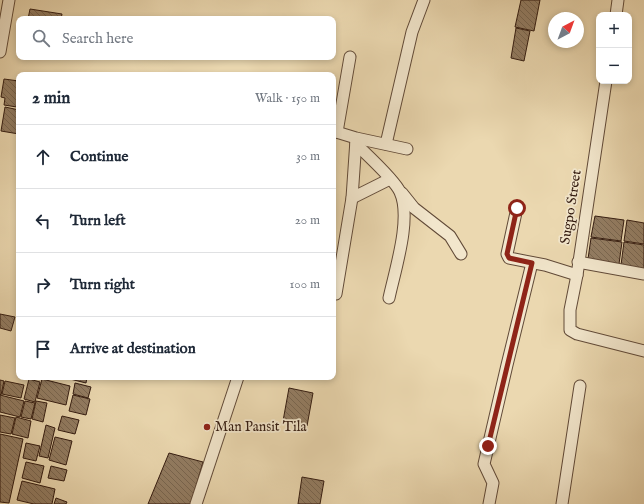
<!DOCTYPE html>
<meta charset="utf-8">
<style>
body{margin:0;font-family:"IM FELL English",serif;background:#f6f6f7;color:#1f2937}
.controls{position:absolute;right:12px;top:12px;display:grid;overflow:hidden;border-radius:8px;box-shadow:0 2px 6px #0003}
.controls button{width:36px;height:36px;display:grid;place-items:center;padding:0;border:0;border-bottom:1px solid #e0e1e3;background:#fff;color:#1f2937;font:20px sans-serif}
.compass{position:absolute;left:548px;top:12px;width:36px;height:36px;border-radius:50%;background:#fff;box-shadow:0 2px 6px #0003;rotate:41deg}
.stop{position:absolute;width:12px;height:12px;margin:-9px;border:3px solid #8f2418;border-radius:50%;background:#fff}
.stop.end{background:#8f2418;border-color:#fff;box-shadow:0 1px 4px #0008}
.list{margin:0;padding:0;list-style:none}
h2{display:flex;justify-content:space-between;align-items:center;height:52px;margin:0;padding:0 16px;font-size:17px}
h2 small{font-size:13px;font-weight:400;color:#747a83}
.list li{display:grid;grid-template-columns:26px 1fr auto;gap:12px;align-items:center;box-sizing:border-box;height:64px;padding:0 16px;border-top:1px solid #e0e1e3}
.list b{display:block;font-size:15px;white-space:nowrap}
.list em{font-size:13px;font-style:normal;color:#747a83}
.icon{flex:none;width:22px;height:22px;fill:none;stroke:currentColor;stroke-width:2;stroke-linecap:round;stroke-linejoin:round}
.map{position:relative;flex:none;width:644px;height:504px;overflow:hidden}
.search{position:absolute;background:#fff;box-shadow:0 2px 6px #0003;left:16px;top:16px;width:320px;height:44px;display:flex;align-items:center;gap:10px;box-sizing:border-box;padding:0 14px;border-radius:8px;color:#747a83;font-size:15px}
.panel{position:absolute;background:#fff;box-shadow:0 2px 6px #0003;left:16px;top:72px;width:320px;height:308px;border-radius:8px}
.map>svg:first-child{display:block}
.building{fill:url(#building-back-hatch);stroke:#331b10}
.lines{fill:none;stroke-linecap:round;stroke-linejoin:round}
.minor-casing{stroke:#614a38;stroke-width:13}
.minor{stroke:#f2e6cc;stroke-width:11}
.route{stroke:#8f2418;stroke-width:5}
.poi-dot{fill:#8f2418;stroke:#f2e6cc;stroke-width:1.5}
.labels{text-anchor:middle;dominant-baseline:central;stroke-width:3.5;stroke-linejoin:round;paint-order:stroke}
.street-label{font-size:14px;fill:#331b10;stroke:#f2e6cc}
.poi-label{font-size:14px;fill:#331b10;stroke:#f2e6cc;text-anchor:start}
</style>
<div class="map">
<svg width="644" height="504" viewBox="0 0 644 504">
<defs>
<pattern id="building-back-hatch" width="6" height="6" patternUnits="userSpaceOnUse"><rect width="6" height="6" fill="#937d63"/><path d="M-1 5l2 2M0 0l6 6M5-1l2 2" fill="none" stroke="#796650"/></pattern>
</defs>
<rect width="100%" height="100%" fill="#ebd8b0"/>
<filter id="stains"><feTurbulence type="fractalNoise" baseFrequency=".005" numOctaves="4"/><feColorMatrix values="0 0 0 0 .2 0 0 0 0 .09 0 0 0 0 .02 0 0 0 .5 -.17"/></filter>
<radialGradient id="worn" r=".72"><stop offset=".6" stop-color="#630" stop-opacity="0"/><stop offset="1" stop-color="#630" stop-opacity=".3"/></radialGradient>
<!-- building -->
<g class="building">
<polygon points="521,0 540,0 534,31 515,27"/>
<polygon points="30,9 62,14 61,19 28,19"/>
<polygon points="516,28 530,31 524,61 511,58"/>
<polygon points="4,79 19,81 19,97 17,107 4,105 5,98 1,97"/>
<polygon points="5,107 19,110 19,134 1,131"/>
<polygon points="595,216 624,220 621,241 591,237"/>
<polygon points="627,220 644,223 644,244 624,241"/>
<polygon points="591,238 622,242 619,264 588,259"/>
<polygon points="624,242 644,245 644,269 621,265"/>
<polygon points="0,314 15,317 11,331 0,328"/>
<polygon points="71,377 87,377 86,383 70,379"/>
<polygon points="29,379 40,382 35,402 24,399"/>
<polygon points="42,379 70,386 66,405 37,398"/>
<polygon points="0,380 4,381 1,395 0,394"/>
<polygon points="5,381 24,385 21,398 2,394"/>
<polygon points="75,383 91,387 88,398 73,394"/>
<polygon points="289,388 313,393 307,426 283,421"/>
<polygon points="0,395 24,401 20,417 0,412"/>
<polygon points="73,395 90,399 86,415 69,411"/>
<polygon points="25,401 35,403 31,419 21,417"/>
<polygon points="36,401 47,403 43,422 32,419"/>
<polygon points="0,415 15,418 11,434 0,432"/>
<polygon points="62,416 79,420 75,434 58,430"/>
<polygon points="16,417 31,421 28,438 12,434"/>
<polygon points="46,425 55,428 48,458 39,456"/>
<polygon points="0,434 23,439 9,503 0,502"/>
<polygon points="55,437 72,441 66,465 49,460"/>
<polygon points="26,443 40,446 36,461 23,458"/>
<polygon points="169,453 203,462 191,504 148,504"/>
<polygon points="26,462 44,466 40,483 22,478"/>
<polygon points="51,466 67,470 64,481 48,478"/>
<polygon points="302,477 324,481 320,504 298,504"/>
<polygon points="22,481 55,489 52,504 34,504 17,500"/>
<polygon points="56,498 67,502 66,504 54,504"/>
</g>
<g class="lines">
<!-- minor casing -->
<g class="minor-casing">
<g id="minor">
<polyline points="616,15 618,0"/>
<polyline points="0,52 9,0"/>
<polyline points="606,81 577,275 570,310 570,330 577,334 644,351"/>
<polyline points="333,131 356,138 407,149"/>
<polyline points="337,132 350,57"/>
<path d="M356,144C366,154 395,180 400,192C412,218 395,270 389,298"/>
<polyline points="386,144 412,32 424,0"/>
<polyline points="402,193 414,208 450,236 461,254"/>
<polyline points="352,198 390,179"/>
<polyline points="517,208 507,254 509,258 545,265 577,275"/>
<polyline points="578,262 644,274"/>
<polyline points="336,294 352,198 356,140"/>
<polyline points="196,504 238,377"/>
<polyline points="489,504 493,483 484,464 507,365 532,263"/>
<polyline points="562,504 580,386"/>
</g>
</g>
<!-- minor -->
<use href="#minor" class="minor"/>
</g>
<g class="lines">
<!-- route -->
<polyline class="route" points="488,446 532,263 509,258 507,254 517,208"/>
</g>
<!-- markers -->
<circle class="poi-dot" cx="207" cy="427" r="4"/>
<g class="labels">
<!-- street labels -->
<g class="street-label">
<text transform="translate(571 207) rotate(-81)">Sugpo Street</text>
</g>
<!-- poi labels -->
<g class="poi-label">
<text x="215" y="427">Man Pansit Tila</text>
</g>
</g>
<rect width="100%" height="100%" filter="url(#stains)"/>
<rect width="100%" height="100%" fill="url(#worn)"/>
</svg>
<div class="controls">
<button>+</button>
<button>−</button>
</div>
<svg class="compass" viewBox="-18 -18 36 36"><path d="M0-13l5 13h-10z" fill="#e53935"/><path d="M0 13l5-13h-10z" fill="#747a83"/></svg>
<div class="stop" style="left:517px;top:208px"></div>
<div class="stop end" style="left:488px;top:446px"></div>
<div class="search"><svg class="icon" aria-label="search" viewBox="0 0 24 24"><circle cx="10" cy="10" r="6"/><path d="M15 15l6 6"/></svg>Search here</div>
<section class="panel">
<h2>2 min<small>Walk · 150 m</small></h2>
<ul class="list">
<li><svg class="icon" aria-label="ahead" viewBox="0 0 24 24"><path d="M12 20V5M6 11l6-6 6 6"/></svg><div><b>Continue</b></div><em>30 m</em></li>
<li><svg class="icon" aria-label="left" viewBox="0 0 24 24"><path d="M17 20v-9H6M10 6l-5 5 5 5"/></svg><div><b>Turn left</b></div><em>20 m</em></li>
<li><svg class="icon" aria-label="right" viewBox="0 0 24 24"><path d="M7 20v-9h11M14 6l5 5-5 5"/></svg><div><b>Turn right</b></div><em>100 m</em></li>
<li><svg class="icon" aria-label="arrive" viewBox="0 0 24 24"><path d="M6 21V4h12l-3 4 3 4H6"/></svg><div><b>Arrive at destination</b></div></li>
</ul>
</section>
</div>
